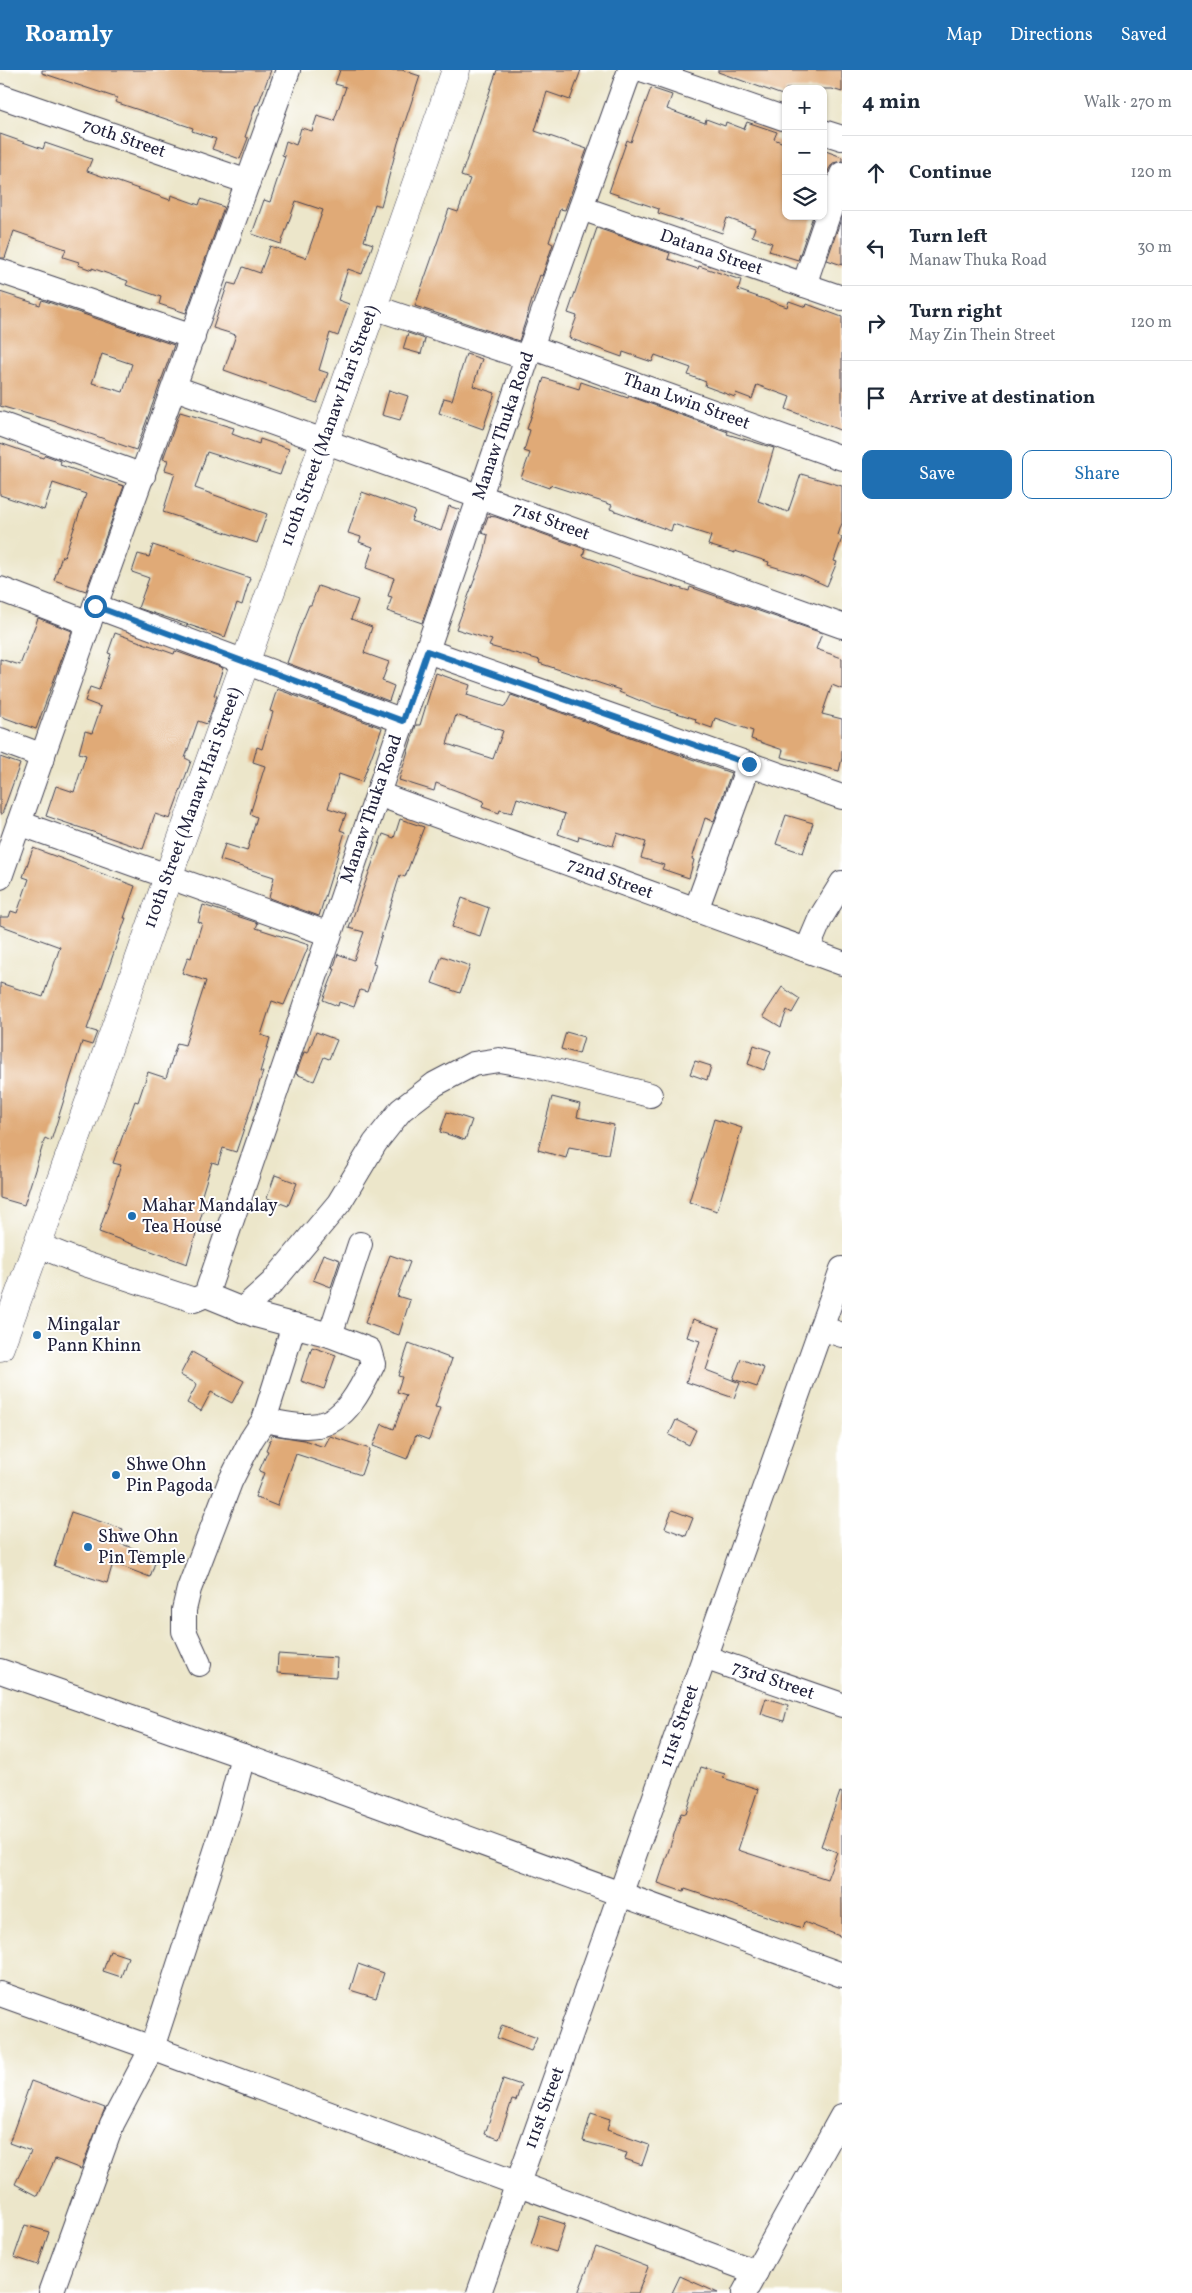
<!DOCTYPE html>
<meta charset="utf-8">
<style>
body{margin:0;font-family:Vollkorn,serif;background:#f6f6f7;color:#1f2937}
.controls{position:absolute;right:15px;top:15px;display:grid;overflow:hidden;border-radius:10px;box-shadow:0 1px 4px #0004}
.controls button{width:45px;height:45px;display:grid;place-items:center;padding:0;border:0;border-bottom:1px solid #e0e1e3;background:#fff;color:#1f2937;font:25px sans-serif}
.stop{position:absolute;width:15px;height:15px;margin:-11px;border:4px solid #1f6fb2;border-radius:50%;background:#fff}
.stop.end{background:#1f6fb2;border-color:#fff;box-shadow:0 1px 5px #0008}
.list{margin:0;padding:0;list-style:none}
h2{display:flex;justify-content:space-between;align-items:center;height:65px;margin:0;padding:0 20px;font-size:21px}
h2 small{font-size:16px;font-weight:400;color:#747a83}
.list li{display:grid;grid-template-columns:32px 1fr auto;gap:15px;align-items:center;box-sizing:border-box;height:75px;padding:0 20px;border-top:1px solid #e0e1e3}
.list b{display:block;font-size:19px;white-space:nowrap}
.list p{margin:0;font-size:16px;white-space:nowrap;color:#747a83}
.list em{font-size:16px;font-style:normal;color:#747a83}
.actions{display:flex;gap:10px;padding:15px 20px}
.actions a{flex:1;padding:11px 0;border:1px solid #1f6fb2;border-radius:10px;text-align:center;font-size:18px;color:#1f6fb2}
.actions .main{background:#1f6fb2;color:#fff}
.icon{flex:none;width:28px;height:28px;fill:none;stroke:currentColor;stroke-width:2;stroke-linecap:round;stroke-linejoin:round}
.map{position:relative;flex:none;width:842px;height:2223px;overflow:hidden}
header{display:flex;align-items:center;gap:30px;box-sizing:border-box;height:70px;padding:0 25px;background:#1f6fb2;color:#fff}
header strong{font-size:24px}
nav{display:flex;gap:28px;margin-inline-start:auto;font-size:18px}
main{display:flex}
aside{flex:1;background:#fff}
.map>svg:first-child{display:block}
.building{fill:#e0aa77;fill-rule:evenodd}
.lines{fill:none;stroke-linecap:round;stroke-linejoin:round}
.minor-casing{stroke:#403f50;stroke-width:26}
.major-casing{stroke:#403f50;stroke-width:29}
.minor{stroke:#fff;stroke-width:24}
.major{stroke:#fff;stroke-width:28}
.route{stroke:#1f6fb2;stroke-width:6}
.poi-dot{fill:#1f6fb2;stroke:#fff;stroke-width:2}
.labels{text-anchor:middle;dominant-baseline:central;stroke-width:4;stroke-linejoin:round;paint-order:stroke}
.street-label{font-size:18px;fill:#22223b;stroke:#fff}
.poi-label{font-size:18px;fill:#22223b;stroke:#fff;text-anchor:start}
</style>
<header>
<strong>Roamly</strong>
<nav><a>Map</a><a>Directions</a><a>Saved</a></nav>
</header>
<main>
<div class="map">
<svg width="842" height="2223" viewBox="0 0 842 2223">
<rect width="100%" height="100%" fill="#fff"/>
<filter id="ink" filterUnits="userSpaceOnUse"><feTurbulence type="fractalNoise" baseFrequency=".02" numOctaves="2"/><feDisplacementMap in="SourceGraphic" scale="10" xChannelSelector="R" yChannelSelector="G"/><feConvolveMatrix kernelMatrix="1 2 1 2 8 2 1 2 1" color-interpolation-filters="sRGB"/></filter>
<filter id="wash" filterUnits="userSpaceOnUse"><feTurbulence type="fractalNoise" baseFrequency=".0096" numOctaves="4" result="noise"/><feDisplacementMap in="SourceGraphic" scale="20" xChannelSelector="R" yChannelSelector="G"/><feGaussianBlur stdDeviation="1.12" result="paint"/><feColorMatrix in="noise" values="0 0 0 0 0 0 0 0 0 0 0 0 0 0 0 0 0 1.4 0 .05"/><feComposite in="paint" operator="in"/></filter>
<g filter="url(#wash)">
<rect width="100%" height="100%" fill="#ece6ca"/>
<g id="blocks">
<!-- building -->
<g class="building">
<polygon points="42,0 271,0 258,35 256,35 245,67 248,68 240,89 212,79 216,69 192,61 193,58 115,32 117,28 42,3"/>
<polygon points="340,0 402,0 420,6 398,73 381,136 375,134 364,171 373,174 362,204 348,199 338,230 349,234 338,266 330,263 319,300 328,303 317,333 224,300 236,265 213,258 228,213 236,215 243,197 260,203 270,176 306,188 323,140 296,131 281,174 252,164 264,130 270,132 285,86 282,85 286,71 296,75 301,58 312,61 317,46 334,51 346,17 335,14"/>
<polygon points="497,0 581,0 570,30 547,22 535,61 587,79 565,140 560,139 549,172 553,174 542,206 540,205 519,271 415,236 449,139 458,142 470,109 461,106"/>
<polygon points="718,0 842,0 842,22 832,19 786,19 785,26 718,2"/>
<polygon points="651,18 672,25 667,39 705,53 706,49 725,56 726,52 744,59 747,52 777,62 774,69 786,74 786,146 813,146 798,190 769,181 772,173 752,166 755,158 727,148 722,163 705,157 704,158 658,143 659,139 609,122 627,70 631,72"/>
<polygon points="0,64 43,79 45,73 92,89 87,101 170,130 171,125 199,135 201,129 224,137 186,243 159,234 161,227 126,215 128,211 92,198 92,200 78,195 79,192 63,187 66,179 14,161 5,188 0,188"/>
<polygon points="823,80 842,87 842,91 833,93 829,99 823,116"/>
<polygon points="842,146 842,195 827,190"/>
<polygon points="597,158 670,183 668,189 698,199 699,196 741,210 738,220 787,237 789,231 806,237 807,234 842,247 842,361 786,339 790,327 757,315 752,329 736,323 735,327 705,316 706,312 688,305 691,298 655,285 652,292 623,282 622,287 569,268 577,246 568,243"/>
<path d="M0,222L40,235L42,230L174,275L136,380L56,352L0,336ZM102,284L132,294L123,322L92,313Z"/>
<polygon points="408,263 425,269 421,284 403,279"/>
<polygon points="466,284 482,289 473,316 495,323 483,359 439,343 444,328 452,330"/>
<polygon points="544,308 579,319 581,312 628,328 629,326 728,362 727,364 774,378 758,431 788,442 801,404 842,416 842,453 838,465 842,468 834,491 837,492 827,516 805,506 768,495 769,492 735,481 735,483 708,475 711,466 673,454 671,461 610,439 612,435 550,415 549,418 521,408 530,383 524,381 530,360 527,359"/>
<polygon points="389,320 408,326 400,350 382,345"/>
<polygon points="180,342 234,358 232,364 259,374 260,369 289,379 280,405 207,382 195,418 267,444 257,473 163,442 175,403 165,400 168,390 163,389"/>
<polygon points="0,373 43,388 45,385 61,391 60,395 124,416 86,521 54,510 62,486 64,487 86,424 53,413 44,440 0,425"/>
<polygon points="362,422 415,441 411,451 441,461 449,436 460,440 422,553 387,541 392,527 388,526 394,508 366,498 373,477 359,472 361,467 348,463"/>
<polygon points="488,446 496,447 585,479 583,486 635,505 689,521 690,517 822,563 816,579 842,588 842,619 832,615 822,644 842,649 842,688 839,701 781,687 783,680 751,669 753,661 715,648 712,658 695,652 696,649 648,634 619,622 620,620 539,593 540,590 489,576 492,570 456,559 484,484 488,465 482,463"/>
<polygon points="153,475 250,508 242,535 237,533 225,567 138,538 149,508 132,502 138,484 149,487"/>
<polygon points="318,516 358,530 351,549 372,557 364,583 389,592 382,611 394,616 389,631 287,593 298,562 309,535 311,535"/>
<polygon points="38,548 72,561 36,659 0,646 0,589 20,595"/>
<polygon points="115,563 174,584 175,581 223,598 214,625 217,626 207,654 198,651 185,688 191,691 170,749 155,744 143,779 46,746 56,716 74,722 86,685 79,683 85,661 92,663 101,637 85,631 90,617 99,620 111,584 108,583"/>
<path d="M436,603L470,615L467,625L505,637L511,625L731,703L714,751L705,748L692,789L694,790L689,808L662,799L664,795L641,788L646,772L617,763L613,776L579,766L578,771L558,764L565,744L517,728L512,743L500,740L499,743L482,737L484,731L436,713L434,721L399,710L416,655H420ZM456,645L503,661L493,689L447,674Z"/>
<polygon points="277,619 382,658 362,712 339,704 328,738 346,744 340,760 345,762 319,846 269,828 274,807 220,790 225,774 247,781 257,747 250,744 265,696 253,692 257,677 262,679 273,642 270,641"/>
<polygon points="0,687 20,694 2,744 0,744"/>
<polygon points="786,745 813,753 803,783 776,774"/>
<polygon points="400,749 424,757 405,807 400,805 373,893 376,894 367,922 360,920 354,937 339,932 338,936 323,930 335,899 333,899 338,884 354,890 364,862 349,858 383,764 394,768"/>
<polygon points="33,778 135,816 124,848 126,848 87,959 97,962 92,975 82,972 51,1071 45,1068 24,1135 0,1128 0,913 43,927 60,877 0,855 0,847 9,847 11,841 17,843 29,809 23,807"/>
<polygon points="462,828 489,838 480,866 452,857"/>
<polygon points="203,835 258,853 256,858 309,875 284,935 272,931 261,965 270,968 260,1002 263,1002 236,1082 223,1078 218,1094 212,1092 201,1128 206,1130 187,1194 99,1162 121,1095 113,1093 135,1031 138,1032 148,1002 166,1008 177,973 185,975 206,911 182,903 188,887 191,888 202,853 198,852"/>
<polygon points="442,886 470,896 460,923 432,913"/>
<polygon points="782,917 800,929 792,943 787,940 781,957 763,946"/>
<polygon points="316,962 337,970 329,989 324,987 314,1011 296,1004 304,982 308,983"/>
<polygon points="566,962 584,967 579,984 561,979"/>
<polygon points="754,975 771,981 764,1000 748,994"/>
<polygon points="695,991 711,996 707,1010 690,1004"/>
<polygon points="552,1027 580,1034 577,1047 614,1055 608,1084 569,1077 566,1088 538,1080"/>
<polygon points="447,1042 472,1050 465,1070 440,1062"/>
<polygon points="714,1049 742,1058 717,1141 689,1132"/>
<polygon points="275,1105 297,1113 288,1136 267,1128"/>
<polygon points="323,1184 340,1190 331,1217 313,1210"/>
<polygon points="390,1185 410,1192 397,1226 410,1230 399,1265 365,1253"/>
<polygon points="693,1249 720,1258 706,1300 740,1313 734,1328 686,1312 700,1271 687,1267"/>
<polygon points="409,1273 452,1289 435,1337 440,1338 429,1370 416,1365 407,1389 373,1376 382,1354 394,1359 406,1325 397,1322 402,1307 398,1306"/>
<polygon points="312,1277 336,1285 324,1319 301,1311"/>
<polygon points="192,1282 244,1311 232,1333 211,1322 201,1341 187,1333 197,1314 180,1305"/>
<polygon points="741,1289 764,1298 757,1317 733,1309"/>
<polygon points="676,1350 696,1360 689,1375 669,1365"/>
<polygon points="272,1365 304,1370 324,1377 330,1366 370,1379 361,1405 296,1384 277,1436 255,1427 264,1403 259,1401 268,1381 266,1380"/>
<polygon points="672,1440 693,1448 686,1466 665,1458"/>
<polygon points="71,1442 123,1459 119,1473 157,1487 150,1507 113,1493 107,1513 54,1496"/>
<polygon points="278,1584 337,1588 336,1607 277,1603"/>
<polygon points="766,1628 788,1635 784,1651 761,1644"/>
<polygon points="701,1697 725,1704 723,1708 758,1719 738,1780 827,1809 837,1782 821,1776 840,1722 842,1723 842,1867 804,1852 802,1858 685,1819 684,1822 658,1813 681,1743 686,1744"/>
<polygon points="110,1881 128,1887 121,1907 103,1901"/>
<polygon points="358,1894 384,1903 376,1928 350,1920"/>
<polygon points="502,1955 537,1968 531,1981 497,1968"/>
<polygon points="503,2009 521,2015 516,2031 512,2030 499,2069 485,2064"/>
<polygon points="31,2011 105,2038 81,2099 55,2089 38,2126 15,2114 31,2081 9,2073"/>
<polygon points="591,2043 610,2049 607,2060 649,2075 642,2095 625,2089 627,2083 583,2071"/>
<polygon points="540,2146 565,2154 556,2182 531,2174"/>
<polygon points="25,2155 49,2162 38,2195 14,2187"/>
<polygon points="596,2177 648,2197 638,2223 578,2223"/>
<polygon points="680,2206 718,2223 672,2223"/>
</g>
</g>
</g>
<g filter="url(#ink)">
<use href="#blocks" fill-opacity="0" stroke="#403f50" stroke-width="1"/>
<g class="lines">
<!-- minor casing -->
<g class="minor-casing">
<g id="minor">
<polyline points="644,0 786,49"/>
<polyline points="0,26 248,112"/>
<polyline points="823,62 842,68"/>
<polyline points="581,138 842,228"/>
<polyline points="0,201 193,267"/>
<polyline points="804,215 842,104"/>
<polyline points="373,237 527,288"/>
<polyline points="531,277 842,388"/>
<polyline points="175,318 842,556"/>
<polyline points="0,354 143,406"/>
<polyline points="0,519 89,553"/>
<polyline points="95,536 403,651"/>
<polyline points="427,581 842,727"/>
<polyline points="0,670 43,686"/>
<polyline points="378,724 842,893"/>
<polyline points="19,753 329,864"/>
<polyline points="0,807 95,536 288,0"/>
<polyline points="696,840 749,694"/>
<polyline points="807,880 821,847 842,813"/>
<polyline points="37,1175 85,1194 194,1230 206,1225 531,277 630,0"/>
<path d="M206,1225L255,1245L330,1265L369,1280L373,1294C362,1317 346,1351 318,1355C300,1358 281,1353 264,1350"/>
<polyline points="242,1240 272,1213 339,1133 375,1073 401,1040 435,1014 473,994 499,990 535,996 650,1025"/>
<polyline points="821,1258 842,1265"/>
<polyline points="330,1265 360,1174"/>
<polyline points="704,1587 842,1635"/>
<polyline points="199,1594 184,1561 184,1540 189,1519 230,1412 251,1370 264,1350 294,1255"/>
<polyline points="0,1601 243,1686 842,1905"/>
<polyline points="0,1924 152,1978 756,2202"/>
<polyline points="51,2223 112,2054 152,1978 227,1747 243,1686"/>
<polyline points="479,2223 842,1199"/>
<polyline points="744,2223 842,2046"/>
</g>
</g>
<!-- major casing -->
<g class="major-casing">
<polyline id="major" points="0,1277 94,1019 168,807 373,237 456,0"/>
</g>
<!-- minor -->
<use href="#minor" class="minor"/>
<!-- major -->
<use href="#major" class="major"/>
</g>
</g>
<g class="lines" filter="url(#ink)">
<!-- route -->
<polyline class="route" points="95,536 403,651 427,581 749,694"/>
</g>
<!-- markers -->
<g class="poi-dot">
<circle cx="132" cy="1146" r="5"/>
<circle cx="37" cy="1265" r="5"/>
<circle cx="116" cy="1405" r="5"/>
<circle cx="88" cy="1477" r="5"/>
</g>
<g class="labels">
<!-- street labels -->
<g class="street-label">
<text transform="translate(124 69) rotate(19)">70th Street</text>
<text transform="translate(711 183) rotate(19)">Datana Street</text>
<text transform="translate(686 332) rotate(20)">Than Lwin Street</text>
<text transform="translate(330 356) rotate(-70)">110th Street (Manaw Hari Street)</text>
<text transform="translate(504 356) rotate(-71)">Manaw Thuka Road</text>
<text transform="translate(551 452) rotate(20)">71st Street</text>
<text transform="translate(193 738) rotate(-70)">110th Street (Manaw Hari Street)</text>
<text transform="translate(372 739) rotate(-71)">Manaw Thuka Road</text>
<text transform="translate(610 809) rotate(20)">72nd Street</text>
<text transform="translate(773 1611) rotate(19)">73rd Street</text>
<text transform="translate(680 1656) rotate(-71)">111st Street</text>
<text transform="translate(545 2038) rotate(-70)">111st Street</text>
</g>
<!-- poi labels -->
<g class="poi-label">
<text x="142" y="1136">Mahar Mandalay<tspan x="142" dy="21">Tea House</tspan></text>
<text x="47" y="1255">Mingalar<tspan x="47" dy="21">Pann Khinn</tspan></text>
<text x="126" y="1395">Shwe Ohn<tspan x="126" dy="21">Pin Pagoda</tspan></text>
<text x="98" y="1467">Shwe Ohn<tspan x="98" dy="21">Pin Temple</tspan></text>
</g>
</g>
</svg>
<div class="controls">
<button>+</button>
<button>−</button>
<button><svg class="icon" aria-label="layers" viewBox="0 0 24 24"><path d="M12 4l9 5-9 5-9-5zM3 14l9 5 9-5"/></svg></button>
</div>
<div class="stop" style="left:95px;top:536px"></div>
<div class="stop end" style="left:749px;top:694px"></div>
</div>
<aside>
<h2>4 min<small>Walk · 270 m</small></h2>
<ul class="list">
<li><svg class="icon" aria-label="ahead" viewBox="0 0 24 24"><path d="M12 20V5M6 11l6-6 6 6"/></svg><div><b>Continue</b></div><em>120 m</em></li>
<li><svg class="icon" aria-label="left" viewBox="0 0 24 24"><path d="M17 20v-9H6M10 6l-5 5 5 5"/></svg><div><b>Turn left</b><p>Manaw Thuka Road</p></div><em>30 m</em></li>
<li><svg class="icon" aria-label="right" viewBox="0 0 24 24"><path d="M7 20v-9h11M14 6l5 5-5 5"/></svg><div><b>Turn right</b><p>May Zin Thein Street</p></div><em>120 m</em></li>
<li><svg class="icon" aria-label="arrive" viewBox="0 0 24 24"><path d="M6 21V4h12l-3 4 3 4H6"/></svg><div><b>Arrive at destination</b></div></li>
</ul>
<div class="actions"><a class="main">Save</a><a>Share</a></div>
</aside>
</main>
